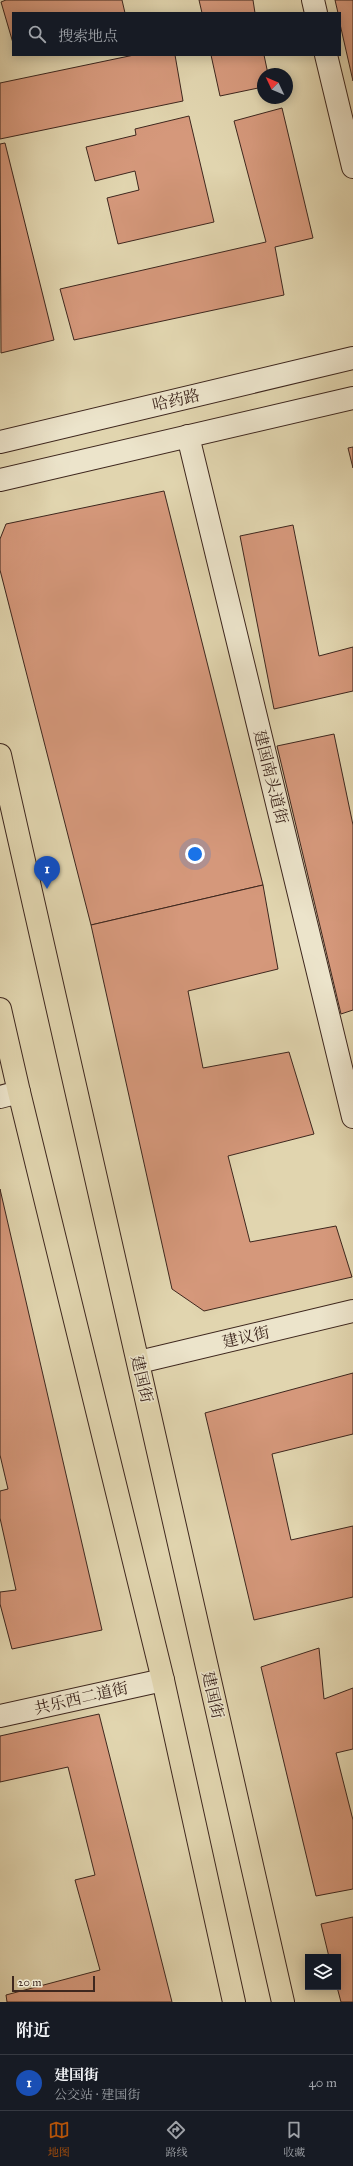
<!DOCTYPE html>
<html lang="zh">
<meta charset="utf-8">
<style>
body{margin:0;font-family:"IM FELL Great Primer","Noto Serif SC",serif;background:#242831;color:#f1f3f6}
.controls{position:absolute;right:12px;bottom:12px;display:grid;overflow:hidden;border-radius:0px;box-shadow:0 2px 10px #0003}
.controls button{width:36px;height:36px;display:grid;place-items:center;padding:0;border:0;border-bottom:1px solid #363941;background:#171b24;color:#f1f3f6;font:20px sans-serif}
.compass{position:absolute;left:257px;top:68px;width:36px;height:36px;border-radius:50%;background:#171b24;box-shadow:0 2px 10px #0003;rotate:314deg}
.scale{position:absolute;left:12px;bottom:10px;width:83px;box-sizing:border-box;padding-left:4px;border:2px solid #3e271e;border-top:0;font-size:11px;line-height:14px;white-space:nowrap;color:#3e271e;-webkit-text-stroke:3px #ece4cb;paint-order:stroke}
.you{position:absolute;left:195px;top:854px;width:14px;height:14px;margin:-10px;border:3px solid #fff;border-radius:50%;background:#1a73e8;box-shadow:0 0 0 6px #1a73e833}
.badge{display:grid;place-items:center;width:26px;height:26px;border-radius:50%;background:#b45309;color:#fff;font-size:13px;font-weight:700}
.pin{position:absolute;translate:-50% -33px;filter:drop-shadow(0 1px 2px #0008)}
.pin::after{content:'';position:absolute;top:21px;width:14px;height:12px;background:inherit;clip-path:polygon(0 0,100% 0,50% 100%)}
.list{margin:0;padding:0;list-style:none}
h2{display:flex;justify-content:space-between;align-items:center;height:52px;margin:0;padding:0 16px;font-size:17px}
h2 small{font-size:13px;font-weight:400;color:#9ea1a6}
.list li{display:grid;grid-template-columns:26px 1fr auto;gap:12px;align-items:center;box-sizing:border-box;height:56px;padding:0 16px;border-top:1px solid #363941}
.list b{display:block;font-size:15px;white-space:nowrap}
.list p{margin:0;font-size:13px;white-space:nowrap;color:#9ea1a6}
.list em{font-size:13px;font-style:normal;color:#9ea1a6}
.icon{flex:none;width:22px;height:22px;fill:none;stroke:currentColor;stroke-width:2;stroke-linecap:round;stroke-linejoin:round}
.map{position:relative;flex:none;width:353px;height:2002px;overflow:hidden}
.search{position:absolute;background:#171b24;box-shadow:0 2px 10px #0003;left:12px;right:12px;top:12px;height:44px;display:flex;align-items:center;gap:10px;box-sizing:border-box;padding:0 14px;border-radius:0px;color:#9ea1a6;font-size:15px}
.sheet{height:108px;background:#171b24}
nav{display:flex;justify-content:space-around;align-items:center;box-sizing:border-box;height:56px;border-top:1px solid #363941;background:#171b24;font-size:11px;color:#9ea1a6}
nav a{display:grid;justify-items:center;gap:2px}
nav .on{color:#b45309}
.map>svg:first-child{display:block}
.building{fill:#d5987b;stroke:#3e271e}
.lines{fill:none;stroke-linecap:round;stroke-linejoin:round}
.secondary-casing{stroke:#3e271e;stroke-width:24}
.primary-casing{stroke:#3e271e;stroke-width:24}
.secondary{stroke:#ece4cb;stroke-width:22}
.primary{stroke:#e1d5af;stroke-width:22}
.labels{text-anchor:middle;dominant-baseline:central;stroke-width:3;stroke-linejoin:round;paint-order:stroke}
.street-label{font-size:16px;fill:#3e271e;stroke:#ece4cb}
</style>
<div class="map">
<svg width="353" height="2002" viewBox="0 0 353 2002">
<rect width="100%" height="100%" fill="#e1d5af"/>
<filter id="stains"><feTurbulence type="fractalNoise" baseFrequency=".005" numOctaves="4"/><feColorMatrix values="0 0 0 0 .2 0 0 0 0 .09 0 0 0 0 .02 0 0 0 .5 -.17"/></filter>
<radialGradient id="worn" r=".72"><stop offset=".6" stop-color="#630" stop-opacity="0"/><stop offset="1" stop-color="#630" stop-opacity=".3"/></radialGradient>
<!-- building -->
<g class="building">
<polygon points="6,0 122,0 125,13 13,13 13,43 1,2"/>
<polygon points="199,0 253,0 255,13 202,13"/>
<polygon points="335,0 353,0 353,81 340,24 340,13 338,13"/>
<polygon points="134,55 175,55 183,101 0,139 0,83"/>
<polygon points="211,55 264,55 268,74 263,74 263,87 220,96"/>
<polygon points="282,108 313,238 275,247 284,295 74,340 60,289 266,242 234,121"/>
<polygon points="189,116 214,222 118,244 107,198 139,190 135,171 95,181 86,147 136,135 135,129"/>
<polygon points="5,143 54,340 1,353 0,144"/>
<polygon points="353,447 353,468 348,448"/>
<polygon points="164,491 263,885 91,925 0,570 0,539 6,524"/>
<polygon points="293,525 319,656 353,647 353,691 274,709 240,536"/>
<polygon points="334,734 353,825 353,1010 341,1014 277,746"/>
<polygon points="263,885 278,969 188,991 203,1068 289,1052 314,1134 228,1156 250,1242 336,1226 352,1277 204,1311 172,1289 91,925"/>
<polygon points="0,1189 102,1630 12,1649 0,1604 0,1592 16,1590 0,1518 0,1491 8,1489 0,1455"/>
<polygon points="353,1373 353,1434 272,1454 291,1540 353,1526 353,1597 254,1620 205,1413"/>
<polygon points="319,1648 324,1699 353,1688 353,1749 336,1753 353,1820 353,1889 316,1896 261,1667"/>
<polygon points="99,1714 172,2002 7,2002 6,1995 100,1970 75,1880 95,1875 68,1767 0,1782 0,1736"/>
<polygon points="353,1917 353,2002 341,2002 337,1987 338,1957 329,1957 321,1924"/>
</g>
<g class="lines">
<!-- secondary casing -->
<g class="secondary-casing">
<g id="secondary">
<polyline points="313,0 316,13"/>
<polyline points="326,55 353,167"/>
<polyline points="188,436 353,1117"/>
<polyline points="0,442 353,358"/>
<polyline points="0,480 353,398"/>
<polyline points="0,1097 19,1092"/>
<polyline points="139,1362 353,1311"/>
<polyline points="0,1716 163,1680"/>
</g>
</g>
<!-- primary casing -->
<g class="primary-casing">
<g id="primary">
<polyline points="0,755 283,2002"/>
<polyline points="0,1009 19,1092 163,1680 234,2002"/>
</g>
</g>
<!-- secondary -->
<use href="#secondary" class="secondary"/>
<!-- primary -->
<use href="#primary" class="primary"/>
</g>
<g class="labels">
<!-- street labels -->
<g class="street-label">
<text transform="translate(176 400) rotate(-13)">哈药路</text>
<text transform="translate(271 777) rotate(76)">建国南头道街</text>
<text transform="translate(246 1337) rotate(-13)">建议街</text>
<text transform="translate(142 1379) rotate(77)">建国街</text>
<text transform="translate(213 1695) rotate(77)">建国街</text>
<text transform="translate(81 1698) rotate(-13)">共乐西二道街</text>
</g>
</g>
<rect width="100%" height="100%" filter="url(#stains)"/>
<rect width="100%" height="100%" fill="url(#worn)"/>
</svg>
<div class="controls">
<button><svg class="icon" aria-label="layers" viewBox="0 0 24 24"><path d="M12 4l9 5-9 5-9-5zM3 14l9 5 9-5"/></svg></button>
</div>
<svg class="compass" viewBox="-18 -18 36 36"><path d="M0-13l5 13h-10z" fill="#e53935"/><path d="M0 13l5-13h-10z" fill="#9ea1a6"/></svg>
<div class="scale">20 m</div>
<div class="you"></div>
<div class="pin badge" style="left:47px;top:889px;background:#1a4fb4">1</div>
<div class="search"><svg class="icon" aria-label="search" viewBox="0 0 24 24"><circle cx="10" cy="10" r="6"/><path d="M15 15l6 6"/></svg>搜索地点</div>
</div>
<section class="sheet">
<h2>附近<small></small></h2>
<ul class="list">
<li><span class="badge" style="background:#1a4fb4">1</span><div><b>建国街</b><p>公交站 · 建国街</p></div><em>40 m</em></li>
</ul>
</section>
<nav>
<a class="on"><svg class="icon" aria-label="map" viewBox="0 0 24 24"><path d="M3 6l6-2 6 2 6-2v14l-6 2-6-2-6 2zM9 4v14M15 6v14"/></svg>地图</a>
<a><svg class="icon" aria-label="directions" viewBox="0 0 24 24"><path d="M12 3l9 9-9 9-9-9zM9 14v-3h6M13 9l2 2-2 2"/></svg>路线</a>
<a><svg class="icon" aria-label="saved" viewBox="0 0 24 24"><path d="M7 4h10v16l-5-4-5 4z"/></svg>收藏</a>
</nav>
